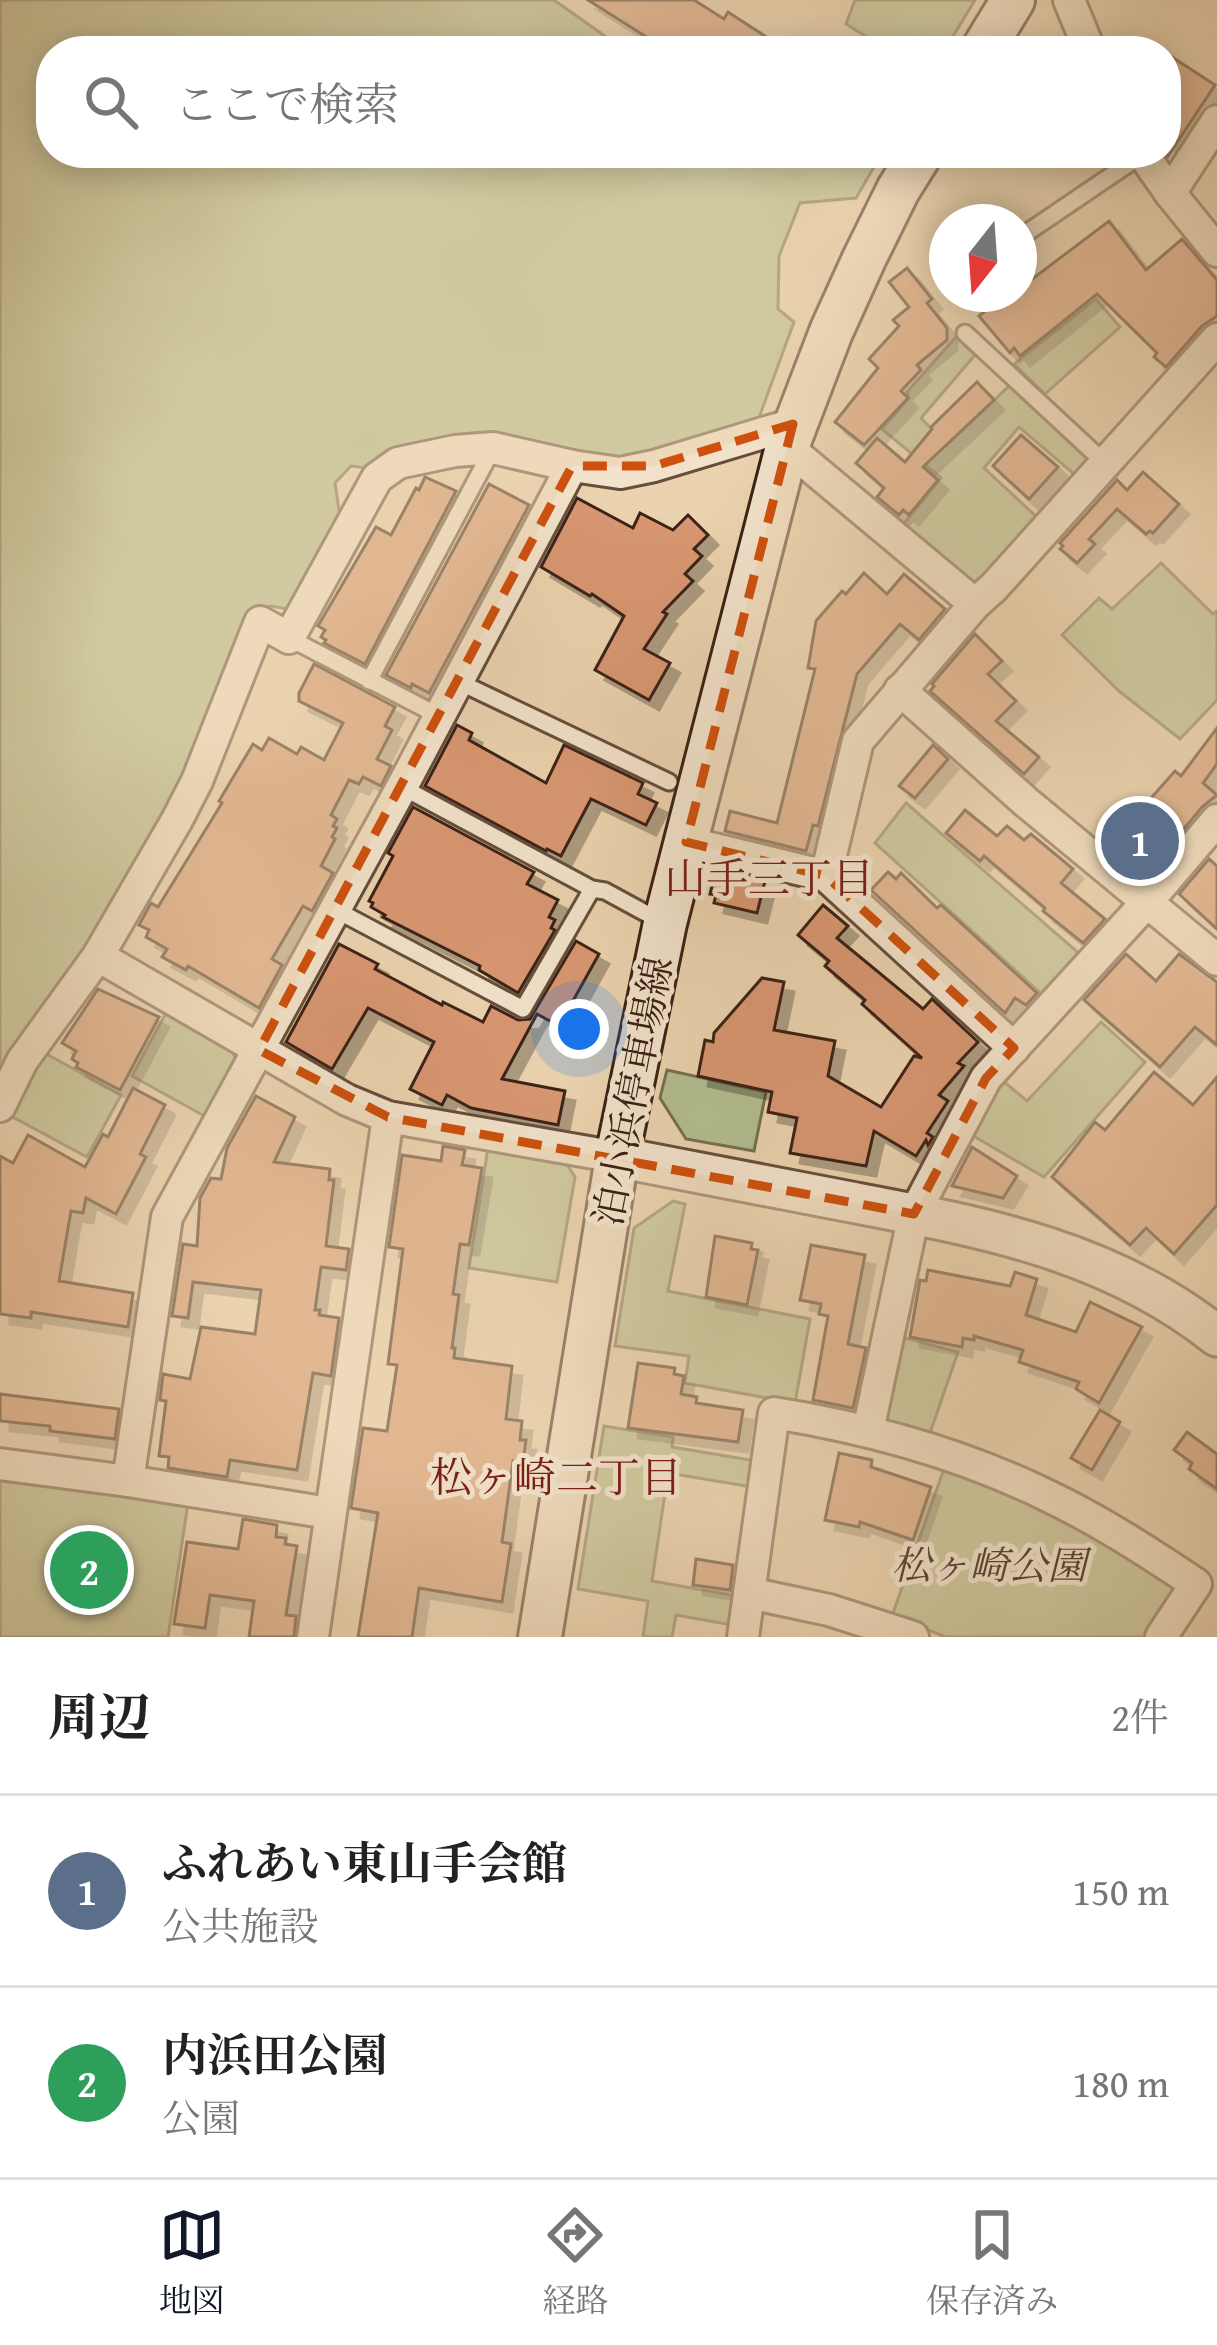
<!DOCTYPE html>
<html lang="ja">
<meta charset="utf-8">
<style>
body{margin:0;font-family:"Gentium Book Plus","Noto Serif JP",serif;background:#f6f6f6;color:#222}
.compass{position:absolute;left:929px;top:204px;width:108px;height:108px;border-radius:50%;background:#fff;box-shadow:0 6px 30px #0003;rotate:197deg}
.you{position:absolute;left:579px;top:1029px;width:42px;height:42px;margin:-30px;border:9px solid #fff;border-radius:50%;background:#1a73e8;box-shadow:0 0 0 18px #1a73e833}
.badge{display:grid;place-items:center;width:78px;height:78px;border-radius:50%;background:#111827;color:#fff;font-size:39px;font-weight:700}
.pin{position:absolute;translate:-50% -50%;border:6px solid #fff;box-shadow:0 3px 12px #0006}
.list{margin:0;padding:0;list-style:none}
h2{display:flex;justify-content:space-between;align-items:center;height:156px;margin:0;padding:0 48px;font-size:51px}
h2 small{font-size:39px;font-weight:400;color:#767676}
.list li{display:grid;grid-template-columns:78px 1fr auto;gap:36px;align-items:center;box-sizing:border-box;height:192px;padding:0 48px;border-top:3px solid #e0e0e0}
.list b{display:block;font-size:45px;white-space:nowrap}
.list p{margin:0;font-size:39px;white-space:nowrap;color:#767676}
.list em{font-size:39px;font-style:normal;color:#767676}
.icon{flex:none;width:66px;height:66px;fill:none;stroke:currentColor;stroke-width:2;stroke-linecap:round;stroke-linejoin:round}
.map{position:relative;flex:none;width:1217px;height:1637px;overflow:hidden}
.search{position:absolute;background:#fff;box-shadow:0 6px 30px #0003;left:36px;right:36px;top:36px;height:132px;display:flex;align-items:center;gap:30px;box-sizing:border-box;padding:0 42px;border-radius:48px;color:#767676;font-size:45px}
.sheet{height:540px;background:#fff}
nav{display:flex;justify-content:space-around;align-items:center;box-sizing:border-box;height:168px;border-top:3px solid #e0e0e0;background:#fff;font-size:33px;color:#767676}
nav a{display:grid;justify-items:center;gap:6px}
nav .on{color:#111827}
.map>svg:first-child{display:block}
.green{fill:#b2be8f;stroke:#767052;stroke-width:3}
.building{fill:#d89772;stroke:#3a2116;stroke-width:3;filter:url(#shadow)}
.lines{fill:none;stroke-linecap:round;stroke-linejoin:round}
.service-casing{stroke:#664e3c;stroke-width:21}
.minor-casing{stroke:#664e3c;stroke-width:36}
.tertiary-casing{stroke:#664e3c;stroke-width:45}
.secondary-casing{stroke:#3a2116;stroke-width:48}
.service{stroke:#f2e2cb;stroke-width:15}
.minor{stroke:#f2e2cb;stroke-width:30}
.tertiary{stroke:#f2e2cb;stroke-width:39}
.secondary{stroke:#f2e2cb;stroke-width:42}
.marked{fill:none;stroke:#ce510e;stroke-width:9;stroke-dasharray:24 15;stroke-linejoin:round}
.labels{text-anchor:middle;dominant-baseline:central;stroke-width:10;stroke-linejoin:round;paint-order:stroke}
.street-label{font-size:39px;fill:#3a2116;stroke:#f2e2cb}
.park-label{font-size:39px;font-style:italic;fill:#584834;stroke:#f2e2cb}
.neighbourhood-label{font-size:42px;fill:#7a1f14;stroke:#f2e2cb}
</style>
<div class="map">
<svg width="1217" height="1637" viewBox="0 0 1217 1637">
<defs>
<filter id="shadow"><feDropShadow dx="10" dy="10" stdDeviation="0" flood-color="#0004"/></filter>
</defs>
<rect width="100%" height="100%" fill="#ebd3af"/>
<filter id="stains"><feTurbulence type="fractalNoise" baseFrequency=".00167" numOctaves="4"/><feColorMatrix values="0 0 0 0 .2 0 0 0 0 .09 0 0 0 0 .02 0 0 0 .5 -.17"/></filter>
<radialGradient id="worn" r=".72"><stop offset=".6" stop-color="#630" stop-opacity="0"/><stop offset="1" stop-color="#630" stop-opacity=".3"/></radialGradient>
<!-- green -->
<g class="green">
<polygon points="0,0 554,0 626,51 51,51 51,153 865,153 874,167 856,198 800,203 779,256 778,309 794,322 757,423 626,461 576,456 367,468 351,466 335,483 340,517 293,610 271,606 256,609 188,778 88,949 0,1078"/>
<polygon points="855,0 975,0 944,51 889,51 846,24"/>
<polygon points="1096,299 1120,327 1045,394 1014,364"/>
<polygon points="956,337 975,355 921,418 947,445 1009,386 1087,457 1086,475 1081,480 1019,427 984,468 1042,522 985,585 973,586 902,526 941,478 882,429 909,398 907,392"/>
<polygon points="1161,563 1213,614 1217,611 1217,700 1180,739 1119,691 1062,635 1099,598 1112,609"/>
<polygon points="906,803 1082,956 1045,997 875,843"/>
<polygon points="167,1011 232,1049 237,1064 208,1118 132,1076"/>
<polygon points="1101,1022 1145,1062 1044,1177 970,1134 1002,1080 1027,1101"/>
<polygon points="41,1051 121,1095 87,1157 9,1115"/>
<polygon points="667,1070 766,1092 754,1151 686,1139 660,1098"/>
<polygon points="488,1148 566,1163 575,1177 557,1282 469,1268"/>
<polygon points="673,1201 685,1204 668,1291 810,1319 795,1403 685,1383 689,1356 615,1346 634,1228"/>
<polygon points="901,1337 958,1352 929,1436 891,1425 886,1415"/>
<polygon points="604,1426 673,1437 672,1447 756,1461 752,1487 668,1473 652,1581 737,1596 732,1625 676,1615 672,1637 643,1637 648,1601 578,1589"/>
<polygon points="945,1466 1058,1514 1174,1584 1177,1595 1149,1637 946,1637 892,1616"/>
<polygon points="0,1476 188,1503 168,1637 0,1637"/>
</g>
<!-- building -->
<g class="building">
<polygon points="588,0 694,0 724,19 728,12 788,51 652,51 656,43"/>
<polygon points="1166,53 1215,85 1168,156 1166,153"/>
<polygon points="1109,221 1146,270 1182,239 1217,280 1217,316 1202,326 1166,367 1154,357 1157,353 1097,294 1020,356 1014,348 1010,353 979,316 995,303 998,306 1013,294 1019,294 1019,289"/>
<polygon points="907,268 932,299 927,303 947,328 947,340 917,365 921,370 901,391 908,398 864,445 835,422 878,368 869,359 899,326 893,320 909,307 889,282"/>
<polygon points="977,382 994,400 923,467 938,480 909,515 903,510 899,515 877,497 884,488 856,463 877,438 905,462 932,429 931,427"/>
<polygon points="1021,435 1058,467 1029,499 993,466"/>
<polygon points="1143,472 1179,504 1153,533 1150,531 1146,534 1117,509 1089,539 1095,544 1077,563 1060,549 1063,546 1060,543 1117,480 1127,490"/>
<polygon points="425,477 456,491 365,664 324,643 326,640 321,637 325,630 318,626 376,527 391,535 416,488 419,490"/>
<polygon points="489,484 529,505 429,693 412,684 411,688 386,675"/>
<polygon points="577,498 633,528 640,513 673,530 688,515 708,535 694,549 702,556 685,574 693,581 663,612 667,614 644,649 670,663 649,700 595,670 624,616 592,594 590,596 541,567"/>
<polygon points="864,573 887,594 904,574 945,609 919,640 900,624 857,674 818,826 813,825 806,851 725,831 730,811 777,823 815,669 808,668 816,621 842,591 846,594"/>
<polygon points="975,634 1002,661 988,674 1016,701 996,721 1039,757 1024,774 930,691 934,686 932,684"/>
<polygon points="314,664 395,707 385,726 392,730 377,759 391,766 381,786 363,777 359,784 349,780 331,815 337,819 333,826 337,828 332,837 335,839 321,866 333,873 312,911 303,906 272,959 282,965 259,1008 188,966 186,970 162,957 167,949 146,937 149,930 139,925 151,903 158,907 222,803 219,801 253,744 262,750 269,738 297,754 301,747 324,760 343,723 299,701 299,693"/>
<polygon points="457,725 472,733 469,740 546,783 564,745 643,783 638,794 657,803 646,825 591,799 561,856 547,849 546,851 425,786"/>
<polygon points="1217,728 1217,764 1203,783 1217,795 1202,807 1158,860 1151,854 1138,869 1098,835 1116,814 1128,824 1175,771 1181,776"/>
<polygon points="933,745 948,759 915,798 899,786"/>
<polygon points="413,807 534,872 527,884 558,900 549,917 555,920 551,928 555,930 518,993 479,970 480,966 383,917 385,915 371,907 373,903 369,901 393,856 388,853"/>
<polygon points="965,810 997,836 1007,826 1024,840 1031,834 1073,869 1061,883 1105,919 1083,943 1043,911 1045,908 984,856 980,861 946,833"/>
<polygon points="1209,859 1217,866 1217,929 1179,894"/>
<polygon points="716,869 765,881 757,913 714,903 716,895 710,894"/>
<polygon points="888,872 896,879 901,873 937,908 941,905 1037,993 1026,1005 1015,998 1005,1013 871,890"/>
<polygon points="823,905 848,926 837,938 923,1009 932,999 978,1042 958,1063 964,1066 939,1095 948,1101 927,1133 933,1137 928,1145 926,1140 916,1156 874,1131 866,1166 790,1153 797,1118 768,1112 772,1092 698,1076 705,1040 713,1042 714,1033 762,978 784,982 774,1030 835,1041 828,1076 881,1107 914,1056 922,1058 862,1004 865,1000 825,966 829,961 798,935"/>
<polygon points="576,941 599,954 559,1026 537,1014 502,1079 565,1091 558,1125 471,1108 447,1095 442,1105 410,1089 434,1042 368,1008 332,1069 286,1042 339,944 378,964 375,969 442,1005 443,1002 483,1022 491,1006 518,1020 530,1019"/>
<polygon points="1126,954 1156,981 1179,954 1217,982 1217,1045 1195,1027 1160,1067 1084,1000"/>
<polygon points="98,989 159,1017 120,1090 76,1067 78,1063 72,1059 76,1051 62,1043"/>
<polygon points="1154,1072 1193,1105 1217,1077 1217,1205 1174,1254 1146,1228 1130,1245 1052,1177 1095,1122 1105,1130"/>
<polygon points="133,1088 165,1105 140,1154 146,1157 116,1214 86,1198 83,1213 71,1211 59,1281 133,1293 128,1327 31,1312 31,1318 0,1314 0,1156 13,1163 28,1135 85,1167 103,1134 108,1137"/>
<polygon points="256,1096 295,1117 274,1162 330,1169 329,1180 334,1180 326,1246 349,1249 346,1270 321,1267 315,1310 320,1310 319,1315 339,1318 331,1376 313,1373 297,1470 230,1460 227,1477 168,1468 169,1457 159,1456 166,1401 160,1400 163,1374 190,1379 201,1327 255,1334 261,1290 193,1282 188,1318 172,1316 183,1244 197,1246 200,1198 211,1178 221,1179 227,1148"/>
<polygon points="443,1146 465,1150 462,1165 482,1168 469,1245 460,1244 453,1294 459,1295 452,1348 455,1348 454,1358 512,1366 506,1419 522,1421 520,1440 526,1440 523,1462 513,1461 502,1542 511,1544 502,1602 419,1588 412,1637 358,1637 378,1513 351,1508 363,1428 387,1431 397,1365 388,1364 403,1249 389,1247 402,1155 441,1161"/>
<polygon points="972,1147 1017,1176 1003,1198 952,1186"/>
<polygon points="715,1236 752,1243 751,1249 758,1250 747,1305 706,1297"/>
<polygon points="811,1245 865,1255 848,1344 866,1348 853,1408 813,1400 828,1316 819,1314 821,1304 800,1300"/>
<polygon points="928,1270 1010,1286 1015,1272 1037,1279 1026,1315 1076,1332 1090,1302 1142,1327 1099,1403 1076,1389 1079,1382 1019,1362 1023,1350 974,1336 974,1340 963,1338 962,1347 910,1337 920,1280 926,1281"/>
<polygon points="638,1363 675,1368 674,1374 684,1376 681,1394 697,1397 696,1403 743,1410 738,1442 628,1428"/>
<polygon points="0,1394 119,1409 115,1439 50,1431 50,1426 0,1421"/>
<polygon points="1100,1410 1120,1422 1092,1470 1071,1458"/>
<polygon points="1187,1432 1217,1454 1217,1489 1189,1469 1192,1463 1174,1450"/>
<polygon points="839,1453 872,1460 871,1467 931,1487 913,1540 860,1522 859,1527 825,1520"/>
<polygon points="243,1519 277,1525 276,1537 286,1538 285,1544 297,1546 286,1615 296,1616 294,1637 249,1637 254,1601 210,1595 205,1628 174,1624 187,1542 238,1549"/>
<polygon points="696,1559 733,1565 730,1590 693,1585"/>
</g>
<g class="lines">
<!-- service casing -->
<g class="service-casing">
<g id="service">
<polyline points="1019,238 1143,154"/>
<polyline points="965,333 1106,464"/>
<polyline points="289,638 439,716"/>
<polyline points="369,681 492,450"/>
<polyline points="457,681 669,782"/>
<polyline points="402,787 592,889 605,891 662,922"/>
<polyline points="336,910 523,1009 592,889"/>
</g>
</g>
<!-- minor casing -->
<g class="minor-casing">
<g id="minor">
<polyline points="1069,0 1090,51"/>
<polyline points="1142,153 1170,193 1217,251"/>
<polyline points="1170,193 1217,121"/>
<polyline points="787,447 975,604"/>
<polyline points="900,690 1026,802 1217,960"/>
<polyline points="686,842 826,876"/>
<polyline points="98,956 177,820 197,781 260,622 289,638 377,478 398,463 455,451 493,448 572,466 620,473 654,466 793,424"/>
<polyline points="1014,1048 826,876 858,741 975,604 994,587 1217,339"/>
<polyline points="0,1106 22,1061 98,956 347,1100 388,1117 617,1157"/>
<polyline points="868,1431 914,1214 986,1078 1147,902 1217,820"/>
<polyline points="0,1464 128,1481 329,1513"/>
<polyline points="128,1481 167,1217 402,787 572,466"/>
<polyline points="749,1593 829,1610 913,1637"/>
<polyline points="313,1637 388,1117"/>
<path d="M743,1637L774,1413C868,1428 960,1453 1046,1495C1099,1520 1148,1552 1196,1584L1161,1637"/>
</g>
</g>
<!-- tertiary casing -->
<g class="tertiary-casing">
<path id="tertiary" d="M617,1157C695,1172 773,1187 851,1202C982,1227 1109,1250 1217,1336"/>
</g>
<!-- secondary casing -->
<g class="secondary-casing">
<g id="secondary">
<polyline points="982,51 1013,0"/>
<polyline points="540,1637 617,1157 665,923 787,447 831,332 864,259 898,190 921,153"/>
</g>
</g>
<!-- service -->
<use href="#service" class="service"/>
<!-- minor -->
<use href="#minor" class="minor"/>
<!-- tertiary -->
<use href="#tertiary" class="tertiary"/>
<!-- secondary -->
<use href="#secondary" class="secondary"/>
</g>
<!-- marked area -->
<path d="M0 0H1217V1637H0ZM793,424L686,842L826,876L1014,1048L986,1078L914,1214L388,1117L259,1050L572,466H654Z" fill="#ebd3af" fill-opacity=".55" fill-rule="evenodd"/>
<path class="marked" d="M793,424L686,842L826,876L1014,1048L986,1078L914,1214L388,1117L259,1050L572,466H654Z"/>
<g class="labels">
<!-- street labels -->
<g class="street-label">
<text transform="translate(632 1091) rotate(-79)">泊小浜停車場線</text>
</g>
<!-- park labels -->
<g class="park-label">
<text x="989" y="1564">松ヶ崎公園</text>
</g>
<!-- neighbourhood labels -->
<g class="neighbourhood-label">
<text x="769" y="877">山手三丁目</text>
<text x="556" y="1476">松ヶ崎二丁目</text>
</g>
</g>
<rect width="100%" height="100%" filter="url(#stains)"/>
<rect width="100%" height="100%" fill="url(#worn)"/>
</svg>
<svg class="compass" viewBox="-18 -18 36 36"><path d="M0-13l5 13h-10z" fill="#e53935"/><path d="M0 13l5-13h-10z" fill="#767676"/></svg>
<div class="you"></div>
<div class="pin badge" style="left:1140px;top:841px;background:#5c6f8a">1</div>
<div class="pin badge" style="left:89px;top:1570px;background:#2e9e5b">2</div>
<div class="search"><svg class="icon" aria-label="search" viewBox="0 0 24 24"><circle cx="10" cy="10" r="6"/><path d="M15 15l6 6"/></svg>ここで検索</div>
</div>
<section class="sheet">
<h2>周辺<small>2件</small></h2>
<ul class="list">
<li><span class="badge" style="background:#5c6f8a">1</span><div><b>ふれあい東山手会館</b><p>公共施設</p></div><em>150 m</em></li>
<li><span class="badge" style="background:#2e9e5b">2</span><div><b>内浜田公園</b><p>公園</p></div><em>180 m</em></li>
</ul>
</section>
<nav>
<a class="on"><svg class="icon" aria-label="map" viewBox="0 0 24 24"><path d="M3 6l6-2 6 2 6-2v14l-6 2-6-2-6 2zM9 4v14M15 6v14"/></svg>地図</a>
<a><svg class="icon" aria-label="directions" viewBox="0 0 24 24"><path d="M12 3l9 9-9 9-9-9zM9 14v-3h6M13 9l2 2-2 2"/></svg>経路</a>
<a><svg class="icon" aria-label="saved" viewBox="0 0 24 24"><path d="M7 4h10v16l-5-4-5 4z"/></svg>保存済み</a>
</nav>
